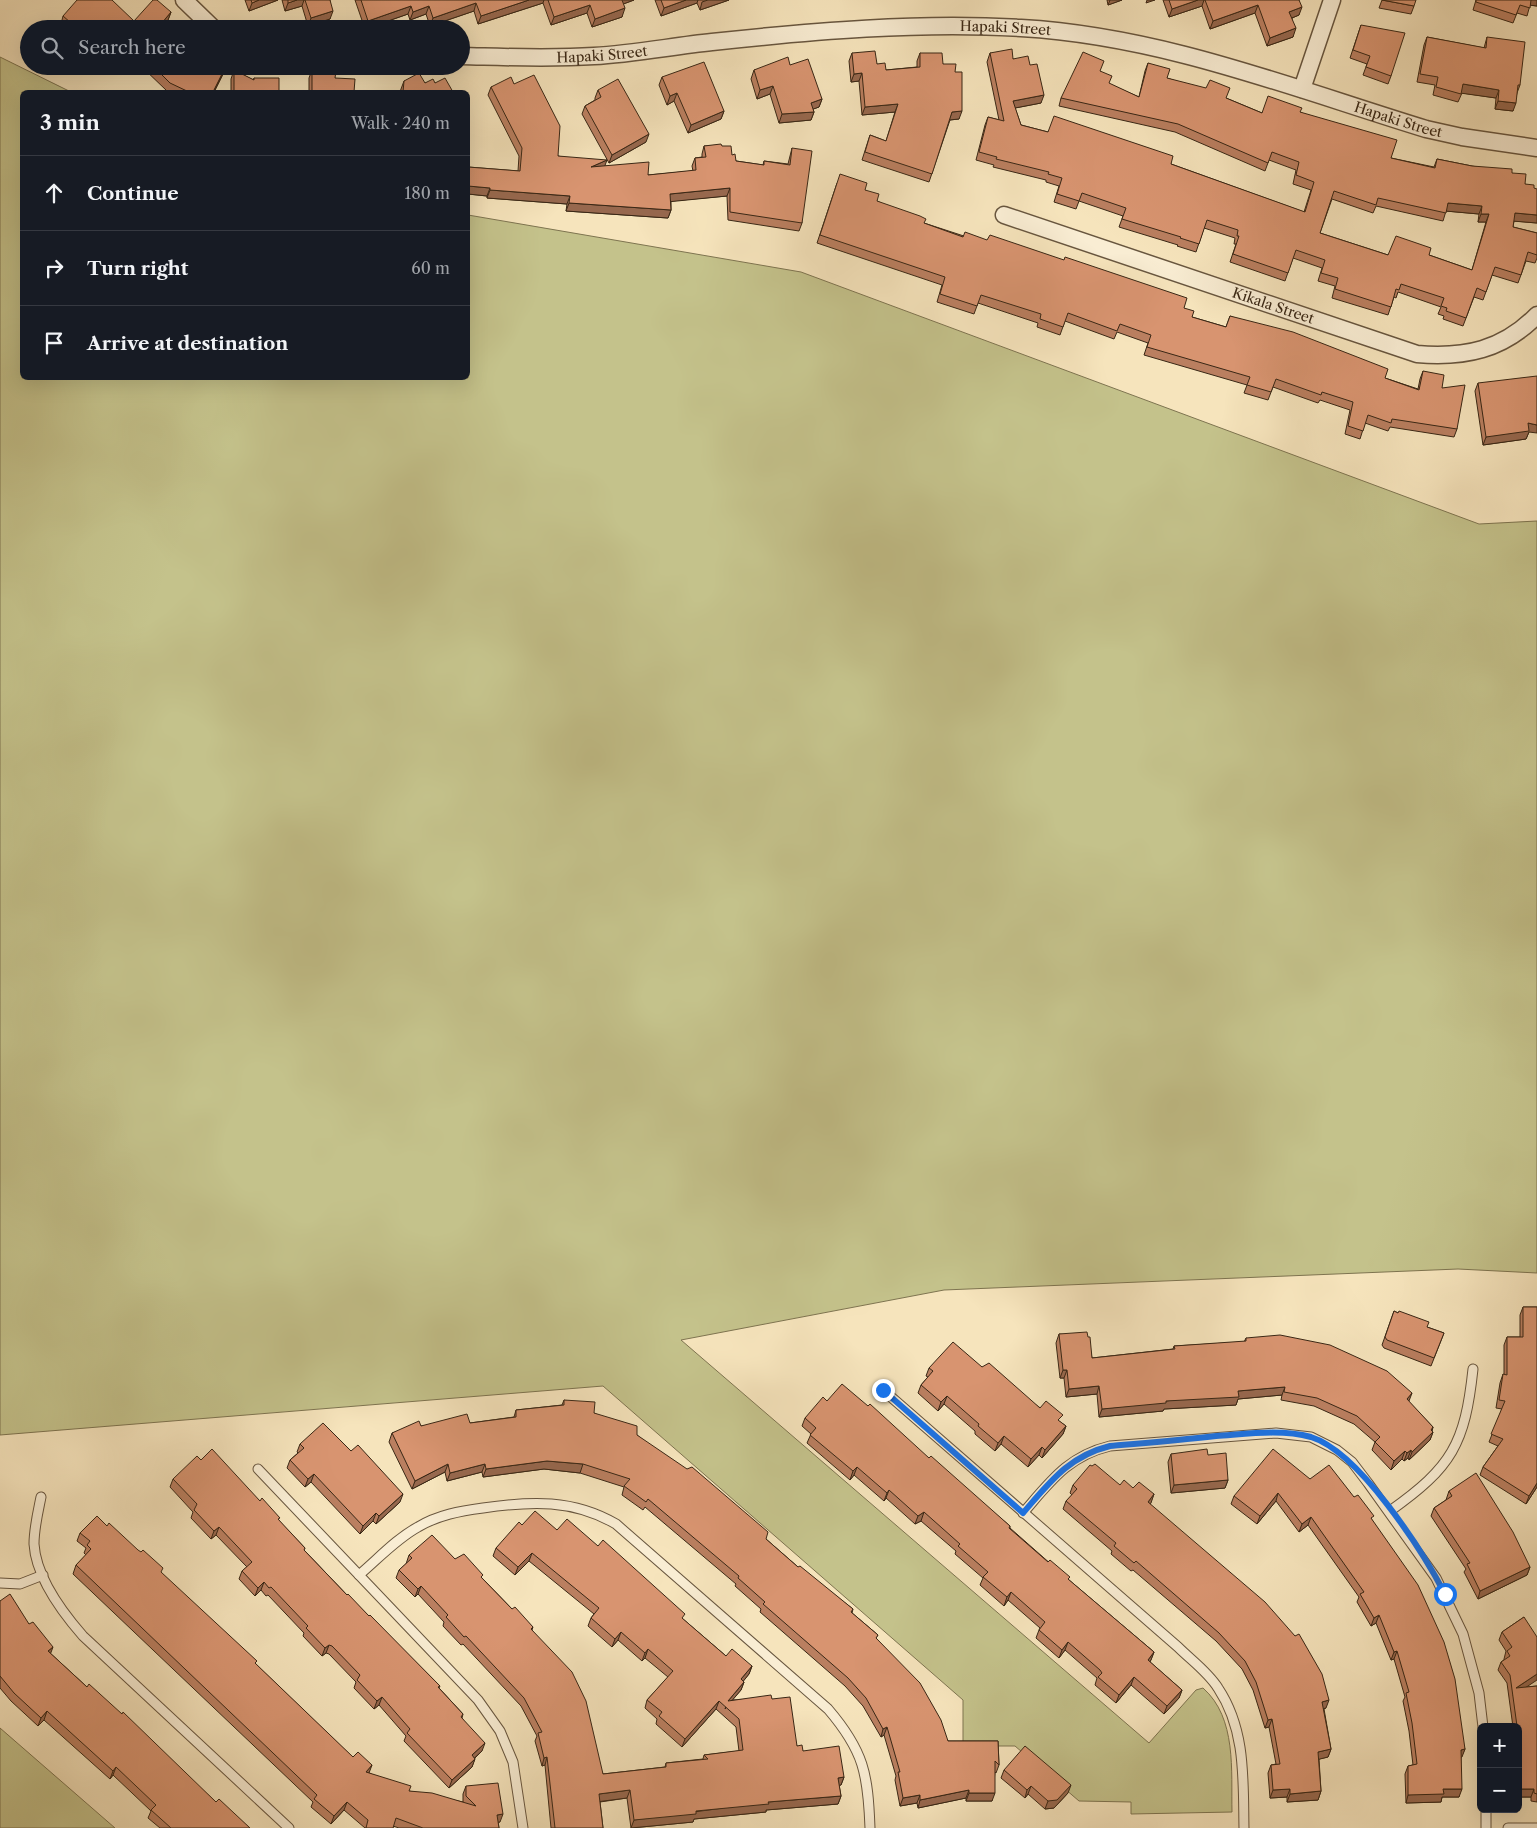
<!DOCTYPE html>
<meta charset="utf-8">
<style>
body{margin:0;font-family:"Libre Caslon Text",serif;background:#20242c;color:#f1f3f6}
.controls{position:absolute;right:15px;bottom:15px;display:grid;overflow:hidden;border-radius:8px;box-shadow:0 5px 20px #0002}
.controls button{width:45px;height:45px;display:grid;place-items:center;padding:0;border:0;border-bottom:1px solid #363941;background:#171b24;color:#f1f3f6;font:25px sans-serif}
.stop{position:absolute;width:15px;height:15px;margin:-11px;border:4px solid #1a73e8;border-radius:50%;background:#fff}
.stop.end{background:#1a73e8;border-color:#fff;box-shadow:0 1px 5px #0008}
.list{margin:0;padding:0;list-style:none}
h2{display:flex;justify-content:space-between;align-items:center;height:65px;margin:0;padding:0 20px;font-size:21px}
h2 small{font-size:16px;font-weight:400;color:#9ea1a6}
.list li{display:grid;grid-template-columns:32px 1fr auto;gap:15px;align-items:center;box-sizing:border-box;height:75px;padding:0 20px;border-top:1px solid #363941}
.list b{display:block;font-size:19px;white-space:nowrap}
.list em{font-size:16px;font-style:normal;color:#9ea1a6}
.icon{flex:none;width:28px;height:28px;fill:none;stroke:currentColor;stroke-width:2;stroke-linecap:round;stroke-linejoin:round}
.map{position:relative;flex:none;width:1537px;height:1828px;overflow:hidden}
.search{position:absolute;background:#171b24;box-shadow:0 5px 20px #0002;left:20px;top:20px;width:450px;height:55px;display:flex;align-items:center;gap:12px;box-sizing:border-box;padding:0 18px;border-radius:28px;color:#9ea1a6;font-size:19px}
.panel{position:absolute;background:#171b24;box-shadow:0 5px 20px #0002;left:20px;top:90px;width:450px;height:290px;border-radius:8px}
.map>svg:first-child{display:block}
.green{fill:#c4c28b;stroke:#7e7450}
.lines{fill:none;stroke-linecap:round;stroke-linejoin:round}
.service-casing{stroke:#68563f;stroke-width:11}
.minor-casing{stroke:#68563f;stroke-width:19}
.service{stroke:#f9edd3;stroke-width:9}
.minor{stroke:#f9edd3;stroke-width:16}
.wall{fill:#ba7f60;stroke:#392715;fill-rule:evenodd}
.shaded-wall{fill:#97684e;stroke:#392715}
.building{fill:#d89470;stroke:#392715;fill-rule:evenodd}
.route{stroke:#1a73e8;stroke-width:6}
.labels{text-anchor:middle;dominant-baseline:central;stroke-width:4.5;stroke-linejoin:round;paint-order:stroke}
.street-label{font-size:14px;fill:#392715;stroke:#f9edd3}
</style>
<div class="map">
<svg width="1537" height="1828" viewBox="0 0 1537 1828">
<rect width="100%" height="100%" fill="#f6e4bc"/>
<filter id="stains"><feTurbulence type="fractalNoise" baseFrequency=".004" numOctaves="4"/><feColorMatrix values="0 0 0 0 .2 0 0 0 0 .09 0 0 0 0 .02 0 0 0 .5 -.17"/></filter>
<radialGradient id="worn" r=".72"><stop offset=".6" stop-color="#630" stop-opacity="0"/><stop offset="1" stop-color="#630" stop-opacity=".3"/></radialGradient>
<!-- green -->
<g class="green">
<path d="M0,57L71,92H22V378H468V215L801,272L1479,524L1537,521V1273L1458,1269L944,1290L681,1340L1149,1743L1196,1690L1203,1688C1237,1718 1231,1771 1232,1812L1131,1814V1802L1079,1801L1015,1746H963V1700L603,1386L0,1435Z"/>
<polygon points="0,1728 115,1828 0,1828"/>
</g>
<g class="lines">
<!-- service casing -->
<g class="service-casing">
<g id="service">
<path d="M883,1390L1178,1647C1191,1660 1208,1672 1218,1688C1246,1730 1243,1779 1244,1828"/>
<polyline points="258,1469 359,1575"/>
<path d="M41,1497C38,1512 34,1528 34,1544C36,1577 62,1612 83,1636L289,1828"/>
<path d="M1390,1511C1452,1467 1465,1444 1473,1369"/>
<path d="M1023,1513C1050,1482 1068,1456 1110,1446L1276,1433L1311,1437L1337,1450L1352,1462L1368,1483L1436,1578L1463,1634L1479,1693L1483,1727"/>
<polyline points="0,1583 20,1584 43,1575"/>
<polyline points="1486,1809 1486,1828"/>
<path d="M523,1828L513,1762L500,1731L478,1700L359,1575C378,1559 396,1539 418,1527C438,1515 460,1511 483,1508C531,1501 573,1499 616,1524L828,1709C864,1751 868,1774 870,1828"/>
<polyline points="1508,1828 1537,1828"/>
</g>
</g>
<!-- minor casing -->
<g class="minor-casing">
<g id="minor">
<polyline points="184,0 214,29"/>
<path id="s1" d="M461,56C506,57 550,59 594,56C633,54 673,46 712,42C814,31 918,22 1021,28C1162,36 1292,88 1426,129L1462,137L1537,148"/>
<polyline points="1302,89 1332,0"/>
<path id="s2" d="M1004,215L1417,354C1465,358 1503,350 1537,315"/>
</g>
</g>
<!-- service -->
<use href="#service" class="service"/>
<!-- minor -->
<use href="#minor" class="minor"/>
</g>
<!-- wall -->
<g class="wall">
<polygon points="245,0 278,0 249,11"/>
<polygon points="282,0 330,0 330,19 308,26 302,6 285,11"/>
<polygon points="355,0 634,0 623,4 622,17 592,27 587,13 551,25 543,3 478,24 474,11 430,26 426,14 410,20 408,14 365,29"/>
<polygon points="655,0 729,0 700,10 697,3 661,16"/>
<polygon points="1107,0 1122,0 1108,5"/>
<polygon points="1163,0 1299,0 1299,15 1292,18 1293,37 1267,46 1255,13 1210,29 1202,6 1169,17"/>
<polygon points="1382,0 1414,6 1411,14 1379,8"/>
<polygon points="1476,0 1537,0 1537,6 1530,5 1527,16 1517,13 1513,23 1473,10"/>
<polygon points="171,12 168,20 163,26 167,29 66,29 61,24 63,16 134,21"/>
<polygon points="1361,25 1391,76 1388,84 1363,75 1367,64 1350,58"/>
<polygon points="1427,37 1484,48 1487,37 1520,85 1517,93 1513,111 1495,109 1496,98 1462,93 1458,102 1433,95 1435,85 1417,82 1424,45"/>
<polygon points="852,53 877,64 886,70 917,67 917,61 920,53 943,64 955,72 959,119 950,120 929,182 862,160 870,135 886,141 895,112 862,115 859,81 851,82 849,61"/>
<path d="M990,53L1013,59L1030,65L1041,103L1015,108L1021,125L1171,164L1304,212L1311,190L1293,184L1296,170L1269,160L1265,171L1175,132L1059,106L1061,98L1100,71L1109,84L1139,97L1145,71L1148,63L1167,78L1226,98L1262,113L1300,112L1391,158L1434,167L1437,159L1472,166L1512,173L1525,184L1534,188L1537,223L1514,221L1513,227L1537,233V258L1535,263L1526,261L1518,283L1492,275L1483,300L1474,297L1463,326L1443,319L1444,316L1438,314L1441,307L1398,292L1396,298L1394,297L1388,315L1332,298L1335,286L1318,281L1322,268L1293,258L1285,281L1230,262L1236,244H1234L1235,238L1204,228L1196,252L1177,246L1178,245L1119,227L1123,216L1079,201L1076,209L1054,202L1059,186L1046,182V180L993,167L994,165L976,160L985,125L988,117L999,120L987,62ZM1332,199L1373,213L1376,206L1443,221L1446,211L1479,214L1478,222H1486L1472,270L1429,255H1388L1320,233Z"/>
<polygon points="790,65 822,99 819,107 813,109 814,112 811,120 779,123 770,94 757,99 751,79 754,70"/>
<polygon points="141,66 226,66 223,74 214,92 170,92 167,91"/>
<polygon points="234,70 253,80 254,78 279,92 231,92 231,79"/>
<polygon points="312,70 335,78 354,92 309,92 309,78"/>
<polygon points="662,77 724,111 721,119 688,133 674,101 667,105 659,85"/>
<polygon points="404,81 425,83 435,83 453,92 400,92 401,89"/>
<polygon points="514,84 558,156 648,175 693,171 692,166 695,158 702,157 702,154 704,146 722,146 732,155 736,161 763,165 764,161 788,164 792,148 802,223 799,231 728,220 727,196 671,201 671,210 668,218 566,211 567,204 487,198 487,196 468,194 468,167 518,171 519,156 488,95 491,87"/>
<polygon points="598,90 646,142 609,163 582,114 585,106 595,100 595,98"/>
<polygon points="837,183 865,190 877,201 924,223 1184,308 1192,317 1226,327 1230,316 1385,378 1418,389 1420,379 1423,371 1442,388 1457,429 1454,437 1390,427 1388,431 1365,423 1360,439 1345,434 1350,410 1320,400 1318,403 1273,387 1268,400 1244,393 1247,385 1144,355 1148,343 1117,332 1114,339 1065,321 1060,335 1037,327 1038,323 978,303 974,314 937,302 942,285 817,243"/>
<polygon points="1478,383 1529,432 1526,439 1483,445 1475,391"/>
<polygon points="1523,1307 1537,1307 1537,1487 1526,1504 1480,1475 1483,1467 1498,1446 1489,1442 1502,1409 1496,1408 1500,1383 1503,1374 1504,1375 1504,1345 1507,1337 1520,1337 1520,1315"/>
<polygon points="1394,1311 1427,1327 1444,1333 1431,1366 1384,1348 1382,1345"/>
<polygon points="1059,1334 1088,1337 1092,1358 1173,1349 1174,1346 1244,1342 1246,1338 1409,1402 1433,1427 1432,1431 1433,1432 1430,1440 1409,1460 1408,1458 1404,1461 1402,1459 1391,1470 1372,1450 1375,1442 1354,1424 1314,1406 1281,1400 1282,1395 1238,1399 1236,1405 1164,1409 1163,1411 1099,1417 1097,1394 1066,1397 1064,1378 1060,1378 1056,1343"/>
<polygon points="982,1367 1066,1426 1063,1434 1042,1458 1039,1455 1028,1467 1001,1444 995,1451 975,1434 975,1431 944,1404 938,1411 918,1393 921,1385 928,1377 926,1376 929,1368"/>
<polygon points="564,1400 594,1413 637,1435 766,1539 798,1567 853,1609 852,1613 878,1635 876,1638 948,1741 998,1741 999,1765 996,1773 995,1772 992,1801 966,1801 966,1798 918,1808 917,1803 900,1806 895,1780 896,1776 884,1735 881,1737 863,1706 845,1686 760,1612 761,1609 735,1586 736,1584 645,1507 643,1510 622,1495 624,1487 580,1473 544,1469 483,1477 482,1472 447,1481 445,1472 412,1489 389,1442 392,1433 421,1426 470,1423 514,1417 516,1410 562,1405"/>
<polygon points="827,1401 929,1458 1010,1526 1010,1528 1069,1580 1154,1652 1150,1662 1182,1690 1179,1698 1164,1714 1131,1685 1116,1703 1095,1685 1097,1678 1065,1650 1059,1658 1036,1638 1039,1630 1040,1628 1008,1600 1004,1606 980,1585 983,1578 955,1554 956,1551 921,1521 915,1524 886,1498 884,1501 854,1475 850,1480 807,1443 811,1434 802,1426 805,1418"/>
<polygon points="300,1444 400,1502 376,1524 373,1521 360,1534 311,1482 305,1487 287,1468 290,1460 298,1453 297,1452"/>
<polygon points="1171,1454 1208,1455 1228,1480 1225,1488 1171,1493 1168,1462"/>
<polygon points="201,1460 260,1501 305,1548 304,1550 347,1595 369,1616 440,1686 439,1688 463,1714 462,1718 482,1751 475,1758 472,1767 449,1788 404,1741 406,1736 379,1705 374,1709 354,1688 356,1682 329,1654 326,1653 322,1656 303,1636 304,1633 268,1595 266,1596 261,1590 255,1596 239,1579 242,1571 247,1567 216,1535 211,1539 191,1518 193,1512 170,1487 173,1479"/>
<polygon points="1310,1479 1354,1497 1372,1520 1465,1749 1461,1757 1459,1797 1442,1797 1441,1802 1406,1803 1405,1774 1408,1766 1413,1765 1409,1731 1403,1701 1405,1697 1394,1659 1391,1660 1376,1623 1371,1626 1357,1602 1359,1597 1308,1525 1299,1532 1276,1501 1257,1524 1231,1504 1234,1496"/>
<polygon points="1073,1485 1120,1485 1154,1494 1150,1504 1326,1708 1324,1709 1331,1749 1328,1757 1319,1759 1321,1791 1318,1800 1287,1802 1287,1797 1270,1798 1268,1773 1271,1765 1276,1764 1269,1727 1265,1728 1253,1690 1242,1669 1216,1641 1133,1570 1131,1571 1111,1554 1112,1551 1063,1509 1066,1501 1072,1495 1070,1493"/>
<polygon points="1449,1491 1530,1567 1527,1575 1478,1599 1464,1572 1466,1569 1431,1516 1434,1508 1446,1500"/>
<polygon points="522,1525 557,1530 683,1619 726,1656 752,1666 749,1674 743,1681 744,1682 741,1690 732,1700 772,1699 797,1746 803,1751 844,1777 841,1785 839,1785 841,1796 838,1804 766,1810 766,1812 694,1819 693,1822 631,1828 627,1798 600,1802 603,1828 551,1828 545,1765 542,1766 535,1741 537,1736 521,1706 463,1644 461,1645 443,1626 444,1622 418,1594 415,1597 396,1578 399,1570 406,1564 409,1555 455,1559 482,1578 512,1609 533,1627 532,1630 603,1774 665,1767 666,1763 703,1759 704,1755 739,1751 736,1727 716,1709 682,1747 656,1724 657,1719 645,1708 647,1700 668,1677 645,1658 642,1661 618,1640 612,1647 588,1626 591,1618 594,1614 529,1561 515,1575 493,1556 496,1548"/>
<polygon points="107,1526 161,1573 369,1773 409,1791 463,1802 463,1794 466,1786 500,1822 498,1822 499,1828 399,1828 393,1826 393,1828 365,1828 344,1810 331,1824 311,1807 313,1802 73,1574 76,1565 86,1555 84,1553 86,1548 77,1541 80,1533"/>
<polygon points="0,1601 29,1624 50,1653 87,1687 216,1802 250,1828 160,1828 148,1818 151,1811 113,1775 110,1779 44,1720 38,1726 11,1701 0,1688"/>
<polygon points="1524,1617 1527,1687 1537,1686 1537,1802 1531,1801 1531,1797 1518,1797 1518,1727 1513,1727 1507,1683 1498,1670 1501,1662 1504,1660 1504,1659 1506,1651 1499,1640 1502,1632"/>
<polygon points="1004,1770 1068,1793 1054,1808 1045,1809 1028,1794 1025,1798 1001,1778"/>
</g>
<!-- shaded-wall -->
<g class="shaded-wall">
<polygon points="259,0 278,0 249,11 252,3"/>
<polygon points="297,0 304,0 302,6 285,11 288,3"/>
<polygon points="529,0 544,0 543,3 478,24 481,16"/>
<polygon points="620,0 634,0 618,6"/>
<polygon points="686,0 698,0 697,3 661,16 664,8"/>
<polygon points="708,0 729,0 700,10 702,2"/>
<polygon points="1110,0 1122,0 1108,5"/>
<polygon points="1147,0 1155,0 1146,3"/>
<polygon points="1198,0 1204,0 1202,6 1169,17 1172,9"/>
<polygon points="1530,0 1537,0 1537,6 1528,5"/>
<polygon points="476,3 474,11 430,26 433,18"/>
<polygon points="590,5 587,13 551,25 554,17"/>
<polygon points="1258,5 1255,13 1210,29 1213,21"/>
<polygon points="411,6 408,14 365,29 368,21"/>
<polygon points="429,6 426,14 410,20 413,12"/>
<polygon points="1302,7 1299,15 1287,20 1289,12"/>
<polygon points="625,8 622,17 592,27 595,19"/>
<polygon points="333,11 330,19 308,26 311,18"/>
<polygon points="171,12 168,20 160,29 161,24"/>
<polygon points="1296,28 1293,37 1267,46 1270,38"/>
<polygon points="226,66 223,74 214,92 213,92"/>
<polygon points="862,73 859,81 851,82 854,74"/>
<polygon points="1463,84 1499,90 1496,98 1460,93"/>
<polygon points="773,86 770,94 757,99 760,90"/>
<polygon points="677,93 674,101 667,105 670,96"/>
<polygon points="1044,95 1041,103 1010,109 1013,101"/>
<polygon points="822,99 819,107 808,111 811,103"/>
<polygon points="1498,101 1516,103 1513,111 1495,109"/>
<polygon points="898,104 895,112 862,115 865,107"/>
<polygon points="724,111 721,119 688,133 691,125"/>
<polygon points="962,111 959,119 949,120 952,112"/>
<polygon points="814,112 811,120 779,123 782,114"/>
<polygon points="649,134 646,142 609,163 612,155"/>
<polygon points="607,160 604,168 591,167"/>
<polygon points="468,186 490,188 487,196 468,194"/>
<polygon points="730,188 727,196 667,202 670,194"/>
<polygon points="490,190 570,196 567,204 487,198"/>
<polygon points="569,203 671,210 668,218 566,211"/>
<polygon points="1448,203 1482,206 1479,214 1445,211"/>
<polygon points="1515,213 1537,215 1537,223 1512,221"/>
<polygon points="1481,214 1489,214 1486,222 1478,222"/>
<polygon points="1528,423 1537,425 1537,433 1529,432 1526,439 1483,445 1486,437"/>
<polygon points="1063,1370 1067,1370 1064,1378 1060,1378"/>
<polygon points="1099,1386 1097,1394 1066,1397 1069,1389"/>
<polygon points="1285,1387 1282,1395 1238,1399 1236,1405 1164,1409 1163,1411 1099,1417 1102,1409 1166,1401 1238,1391"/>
<polygon points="1412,1393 1409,1401 1404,1407 1407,1399"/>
<polygon points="947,1396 944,1404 938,1411 941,1402"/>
<polygon points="1066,1426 1063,1434 1042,1458 1045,1450"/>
<polygon points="1433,1427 1431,1434 1433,1432 1430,1440 1409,1460 1412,1452"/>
<polygon points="1004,1436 1001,1444 995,1451 998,1443"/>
<polygon points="1042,1447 1039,1455 1028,1467 1031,1459"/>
<polygon points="1411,1450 1408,1458 1404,1461 1407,1453"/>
<polygon points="1405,1451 1402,1459 1391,1470 1394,1461"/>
<polygon points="547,1461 583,1464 580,1473 544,1469 483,1477 486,1469"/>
<polygon points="448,1464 445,1472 412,1489 415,1481"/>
<polygon points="485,1464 482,1472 447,1481 450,1473"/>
<polygon points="857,1467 854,1475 850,1480 853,1471"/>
<polygon points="314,1474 311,1482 305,1487 308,1479"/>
<polygon points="1228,1480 1225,1488 1171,1493 1174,1485"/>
<polygon points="1537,1483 1537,1487 1526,1504 1529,1496"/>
<polygon points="889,1490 886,1498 884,1501 887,1493"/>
<polygon points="1278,1493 1276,1501 1257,1524 1260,1516"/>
<polygon points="403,1494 400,1502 376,1524 379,1516"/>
<polygon points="1154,1494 1151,1503 1145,1510 1148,1502"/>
<polygon points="924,1512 921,1521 915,1524 918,1516"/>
<polygon points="376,1513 373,1521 360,1534 363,1526"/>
<polygon points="1311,1517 1308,1525 1299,1532 1302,1524"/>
<polygon points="219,1527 216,1535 211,1539 214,1531"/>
<polygon points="532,1553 529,1561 515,1575 518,1567"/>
<polygon points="1530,1567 1527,1575 1478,1599 1480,1591"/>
<polygon points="264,1582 261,1590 255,1596 258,1588"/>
<polygon points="421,1586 418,1594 415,1597 418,1589"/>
<polygon points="1011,1592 1008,1600 1004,1606 1007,1597"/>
<polygon points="1379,1615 1376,1623 1371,1626 1374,1618"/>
<polygon points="621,1632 618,1640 612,1647 615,1639"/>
<polygon points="1068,1642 1065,1650 1059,1658 1062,1650"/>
<polygon points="329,1645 326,1653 322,1656 325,1648"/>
<polygon points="53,1647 50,1655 48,1651"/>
<polygon points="648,1649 645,1658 642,1661 645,1653"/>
<polygon points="1397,1651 1394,1659 1391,1660 1394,1652"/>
<polygon points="1154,1652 1151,1660 1145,1668 1148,1660"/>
<polygon points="752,1666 749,1674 738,1688 741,1679"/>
<polygon points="1537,1674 1537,1680 1513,1696 1516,1688"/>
<polygon points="1134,1677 1131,1685 1116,1703 1119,1695"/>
<polygon points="744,1682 741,1690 725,1709 728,1701"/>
<polygon points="1182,1690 1179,1698 1164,1714 1167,1706"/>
<polygon points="382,1697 379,1705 374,1709 377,1701"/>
<polygon points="1329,1700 1326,1708 1319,1710 1322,1702"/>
<polygon points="719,1701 716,1709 682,1747 685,1739"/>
<polygon points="47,1711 44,1720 38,1726 41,1718"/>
<polygon points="1272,1719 1269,1727 1265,1728 1268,1720"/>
<polygon points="887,1727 884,1735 881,1737 883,1729"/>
<polygon points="485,1743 482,1751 469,1763 472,1755"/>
<polygon points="1331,1749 1328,1757 1316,1760 1318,1752"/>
<polygon points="1465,1749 1462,1757 1458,1758 1461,1750"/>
<polygon points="547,1757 545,1765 542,1766 544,1758"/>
<polygon points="475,1759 472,1767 449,1788 452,1780"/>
<polygon points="372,1765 369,1773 366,1772"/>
<polygon points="116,1767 113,1775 110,1779 113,1771"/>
<polygon points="844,1777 841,1785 836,1786 838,1778"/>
<polygon points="1071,1785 1068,1793 1054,1808 1045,1809 1048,1801"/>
<polygon points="1031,1786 1028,1794 1025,1798 1027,1790"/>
<polygon points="1290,1789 1287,1797 1270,1798 1273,1790"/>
<polygon points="1443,1789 1462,1789 1459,1797 1442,1797 1441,1802 1406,1803 1408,1795"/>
<polygon points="1519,1789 1534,1789 1531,1797 1518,1797"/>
<polygon points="630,1790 627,1798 596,1802 599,1794"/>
<polygon points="969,1790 966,1798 918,1808 920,1800"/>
<polygon points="1321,1791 1318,1800 1287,1802 1290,1794"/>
<polygon points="969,1793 995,1793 992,1801 966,1801"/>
<polygon points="920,1795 917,1803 900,1806 903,1798"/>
<polygon points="841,1796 838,1804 766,1810 766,1812 694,1819 693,1822 631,1828 634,1820 768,1802"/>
<polygon points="347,1802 344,1810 331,1824 334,1816"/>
<polygon points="503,1814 500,1822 494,1823 497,1815"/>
</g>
<!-- building -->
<g class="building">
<polygon points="77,0 112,0 134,21 153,0 157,0 171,12 161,24 167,29 78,29 63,16"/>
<polygon points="251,0 259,0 252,3"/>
<polygon points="288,0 297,0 288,3"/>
<polygon points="305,0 330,0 333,11 311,18"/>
<polygon points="361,0 529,0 481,16 476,3 433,18 429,6 413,12 411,6 368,21"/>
<polygon points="548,0 622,0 625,8 595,19 590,5 554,17"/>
<polygon points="661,0 686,0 664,8"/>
<polygon points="1169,0 1198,0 1172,9"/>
<polygon points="1205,0 1299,0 1302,7 1289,12 1296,28 1270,38 1258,5 1213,21"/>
<polygon points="1382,0 1416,0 1414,6"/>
<polygon points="1476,0 1531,0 1530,8 1520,5 1516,15 1476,2"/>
<polygon points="1361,25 1405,33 1391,76 1366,67 1370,56 1353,50"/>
<polygon points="1427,37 1486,48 1487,37 1525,42 1520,85 1518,85 1516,103 1498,101 1499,90 1463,84 1461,94 1436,87 1438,77 1420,74"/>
<path d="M1012,49L1013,59L1028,56L1030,65L1037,64L1044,95L1013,101L1021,125L1048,132L1054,116L1173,156L1171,164L1305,212L1314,182L1296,175L1299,162L1272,152L1268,163L1178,124L1061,98L1083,52L1104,61L1100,71L1112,76L1109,83L1139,97L1148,63L1170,69L1167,78L1206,88L1210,80L1230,88L1226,98L1262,113L1268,96L1302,108L1300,112L1397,140L1391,158L1435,168L1437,159L1472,166L1512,169V173L1526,174L1525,184L1534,185V188L1537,189V215L1515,213L1513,227L1537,233V255L1528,252L1521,275L1495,267L1486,292L1477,288L1466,318L1446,311L1447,308L1441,306L1444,298L1401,284L1399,290L1396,289L1391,307L1335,289L1338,278L1321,273L1325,260L1296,250L1288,273L1233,254L1239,236H1237L1238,230L1207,220L1199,244L1180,238L1181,237L1122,219L1126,208L1082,193L1079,201L1057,194L1062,178L1048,174L1049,172L996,159L997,157L979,152L988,117L1004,121L990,53ZM1334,191L1376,205L1378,198L1446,213L1448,203L1482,206L1481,214H1489L1472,270L1429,255L1431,248L1396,236L1388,255L1320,233Z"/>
<polygon points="875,51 877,64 885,63 886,70 920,67 920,53 942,53 943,64 956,64 955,72 962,72 962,111 952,112 932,174 865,152 870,135 886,141 898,104 865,107 862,73 854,74 852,53"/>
<polygon points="788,57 790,65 808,59 822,99 811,103 814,112 782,114 773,86 760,90 754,70"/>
<polygon points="704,62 724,111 691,125 677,93 670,96 662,77"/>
<polygon points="153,66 226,66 213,92 189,92 170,83"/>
<polygon points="234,70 254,80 254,78 279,78 279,92 234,92"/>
<polygon points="312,70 336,71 335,78 355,79 354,92 312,92"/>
<polygon points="419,73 425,83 433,79 435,83 445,78 453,92 403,92 404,81"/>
<polygon points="534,75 560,126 558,156 607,160 591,167 649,162 648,175 696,170 695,158 706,157 704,146 721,144 722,146 731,146 732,155 735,154 736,161 764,165 764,161 790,165 792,148 812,151 802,223 730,212 730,188 670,194 671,210 569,203 570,196 490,190 490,188 468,186 468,167 520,171 522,148 491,87 511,77 514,84"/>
<polygon points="618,79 649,134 612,155 585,106 601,97 598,90"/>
<polygon points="840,174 867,183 865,190 879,194 877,201 920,216 926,219 924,223 963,237 965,232 987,240 990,235 1064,260 1065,257 1187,298 1184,308 1194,311 1192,317 1226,327 1230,316 1293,332 1388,369 1385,378 1419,390 1423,371 1444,375 1442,388 1465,385 1457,429 1392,419 1391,423 1368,415 1363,431 1348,426 1353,402 1322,392 1321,395 1276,379 1271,392 1247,385 1250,377 1147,347 1151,335 1120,324 1117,331 1068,313 1063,327 1040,319 1041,314 981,295 977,306 940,294 945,277 820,235"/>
<polygon points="1537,376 1537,425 1528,423 1529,431 1486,437 1478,383"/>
<polygon points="1523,1307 1537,1307 1537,1483 1529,1496 1483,1467 1503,1439 1491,1434 1505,1401 1499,1400 1503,1374 1507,1375 1507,1337 1523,1337"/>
<polygon points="1394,1311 1398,1313 1399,1311 1429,1322 1427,1327 1444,1333 1434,1358 1387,1340 1385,1337"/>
<polygon points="1087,1332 1088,1337 1090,1337 1092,1358 1175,1349 1174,1346 1246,1341 1246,1338 1280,1335 1330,1345 1387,1371 1412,1393 1407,1399 1433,1427 1431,1430 1433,1432 1412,1452 1411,1450 1407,1453 1405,1451 1394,1461 1375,1442 1380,1437 1357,1416 1317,1398 1284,1392 1285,1387 1238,1391 1239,1397 1166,1401 1166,1403 1102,1409 1099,1386 1069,1389 1067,1370 1063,1370 1059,1334"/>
<polygon points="953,1342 982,1367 989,1363 1040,1408 1046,1401 1063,1415 1058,1420 1066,1426 1045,1450 1042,1447 1031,1459 1004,1436 998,1443 978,1426 979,1424 947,1396 941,1402 921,1385 933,1371 929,1368"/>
<polygon points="842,1384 868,1406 870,1404 929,1458 931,1456 1010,1526 1009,1528 1048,1562 1050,1560 1070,1577 1068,1579 1154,1652 1148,1660 1182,1690 1167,1706 1134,1677 1119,1695 1098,1677 1102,1673 1100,1670 1068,1642 1062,1650 1039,1630 1045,1622 1011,1592 1007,1597 983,1577 988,1572 958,1546 960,1544 924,1512 918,1516 889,1490 887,1493 857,1467 853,1471 810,1435 816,1428 805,1418 823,1397 827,1401"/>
<polygon points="564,1400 595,1402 594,1413 637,1426 637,1435 687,1469 692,1467 768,1532 766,1539 798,1567 800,1566 853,1609 851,1612 878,1635 876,1638 920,1683 941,1720 948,1741 998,1741 999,1765 995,1761 995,1793 969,1793 969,1790 920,1800 920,1795 903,1798 898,1772 900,1772 887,1727 883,1729 866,1698 848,1678 763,1604 765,1602 738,1578 739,1576 648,1499 646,1502 624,1486 630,1479 583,1464 547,1461 486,1469 485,1464 450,1473 448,1464 415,1481 392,1433 419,1421 421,1426 467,1414 470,1423 516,1417 516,1410 564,1405"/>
<polygon points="323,1423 351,1451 358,1445 403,1494 379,1516 376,1513 363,1526 314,1474 308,1479 290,1460 304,1448 300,1444"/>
<polygon points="212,1449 260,1501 262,1498 280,1518 278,1519 305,1548 304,1550 347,1595 348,1594 369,1616 370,1615 440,1686 438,1687 463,1714 461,1717 485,1743 472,1755 475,1759 452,1780 407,1733 410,1729 382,1697 377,1701 357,1680 360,1675 332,1646 329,1645 325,1648 306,1628 308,1626 271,1587 269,1588 264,1582 258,1588 242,1571 252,1562 219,1527 214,1531 194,1510 197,1504 173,1479 197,1456 201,1460"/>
<polygon points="1207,1449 1208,1455 1226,1453 1228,1480 1174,1485 1171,1454"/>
<polygon points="1273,1449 1310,1479 1329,1465 1354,1497 1358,1495 1374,1516 1371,1518 1418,1585 1444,1642 1455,1679 1465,1749 1461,1750 1462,1789 1443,1789 1444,1794 1408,1795 1408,1766 1417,1764 1412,1723 1406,1693 1409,1692 1397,1651 1394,1652 1379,1615 1374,1618 1360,1594 1364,1592 1311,1517 1302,1524 1278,1493 1260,1516 1234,1496"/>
<polygon points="1095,1464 1120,1485 1124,1480 1133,1488 1139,1482 1154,1494 1148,1502 1265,1602 1295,1636 1299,1634 1322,1674 1329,1700 1322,1702 1331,1749 1318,1752 1321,1791 1290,1794 1290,1789 1273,1790 1271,1765 1280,1764 1272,1719 1268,1720 1256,1682 1245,1661 1219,1633 1136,1561 1134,1563 1114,1546 1116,1543 1066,1501 1077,1489 1073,1485 1090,1465 1092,1466"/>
<polygon points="1476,1473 1513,1532 1530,1567 1480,1591 1467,1564 1470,1563 1434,1508 1452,1496 1449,1491"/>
<polygon points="535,1511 557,1530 567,1519 598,1546 603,1540 685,1614 682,1618 726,1656 732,1649 752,1666 741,1679 744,1682 728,1701 771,1695 772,1699 790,1697 797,1746 802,1745 803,1751 839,1746 844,1777 838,1778 841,1796 768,1802 769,1804 696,1811 696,1814 634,1820 630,1790 599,1794 603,1828 555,1828 547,1757 544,1758 538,1733 542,1732 524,1698 466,1636 464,1637 446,1617 448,1615 421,1586 418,1589 399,1570 412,1558 409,1555 432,1535 455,1559 464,1554 483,1575 481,1577 512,1609 515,1607 533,1627 531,1629 572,1672 586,1701 603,1774 666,1767 666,1763 708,1759 704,1755 743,1750 739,1719 719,1701 685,1739 659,1716 662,1712 647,1700 673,1671 648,1649 645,1653 621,1632 615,1639 591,1618 599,1608 532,1553 518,1567 496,1548 519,1522 522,1525"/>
<polygon points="97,1516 107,1526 109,1523 138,1550 141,1552 143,1550 163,1568 161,1572 257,1661 255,1663 353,1757 358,1752 372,1765 366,1772 411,1786 409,1791 432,1793 476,1806 466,1796 466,1786 498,1783 503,1814 497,1815 499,1828 423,1828 396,1818 393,1828 366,1828 368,1820 347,1802 334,1816 314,1799 317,1795 76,1565 91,1549 87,1545 90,1541 80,1533"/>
<polygon points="10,1594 29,1624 33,1622 53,1647 48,1651 87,1687 89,1684 122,1714 123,1712 216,1802 219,1799 250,1828 171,1828 151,1810 156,1805 116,1767 113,1771 47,1711 41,1718 14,1693 0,1676 0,1601"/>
<polygon points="1524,1617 1537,1637 1537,1674 1516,1688 1537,1686 1537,1794 1534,1793 1534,1789 1519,1789 1518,1727 1514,1727 1517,1726 1510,1675 1501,1662 1510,1656 1507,1651 1512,1647 1502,1632"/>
<polygon points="1025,1746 1071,1785 1057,1800 1048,1801 1031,1786 1027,1790 1004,1770"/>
</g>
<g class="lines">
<!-- route -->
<path class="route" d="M883,1390L1023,1513C1050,1482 1069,1456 1110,1446C1145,1443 1181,1440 1216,1436C1247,1434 1281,1429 1311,1437C1359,1452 1422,1550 1445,1594"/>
</g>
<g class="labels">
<!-- street labels -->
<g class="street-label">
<text stroke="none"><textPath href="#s1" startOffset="546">Hapaki Street</textPath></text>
<text stroke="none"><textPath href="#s1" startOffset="141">Hapaki Street</textPath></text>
<text stroke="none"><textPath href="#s1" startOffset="951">Hapaki Street</textPath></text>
<text stroke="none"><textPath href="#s2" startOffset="284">Kikala Street</textPath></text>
</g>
</g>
<rect width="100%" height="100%" filter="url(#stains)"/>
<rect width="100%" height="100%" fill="url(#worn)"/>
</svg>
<div class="controls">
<button>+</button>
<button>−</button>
</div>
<div class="stop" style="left:1445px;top:1594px"></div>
<div class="stop end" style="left:883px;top:1390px"></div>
<div class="search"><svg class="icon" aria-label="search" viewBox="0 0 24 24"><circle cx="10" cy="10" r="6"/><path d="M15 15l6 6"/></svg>Search here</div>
<section class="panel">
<h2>3 min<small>Walk · 240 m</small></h2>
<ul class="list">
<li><svg class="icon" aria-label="ahead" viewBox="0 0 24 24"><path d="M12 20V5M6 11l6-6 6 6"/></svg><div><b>Continue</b></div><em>180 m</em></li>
<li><svg class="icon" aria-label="right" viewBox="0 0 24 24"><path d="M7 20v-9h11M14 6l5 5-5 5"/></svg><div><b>Turn right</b></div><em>60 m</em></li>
<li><svg class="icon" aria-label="arrive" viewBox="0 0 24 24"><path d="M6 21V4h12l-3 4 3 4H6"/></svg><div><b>Arrive at destination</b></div></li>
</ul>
</section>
</div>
